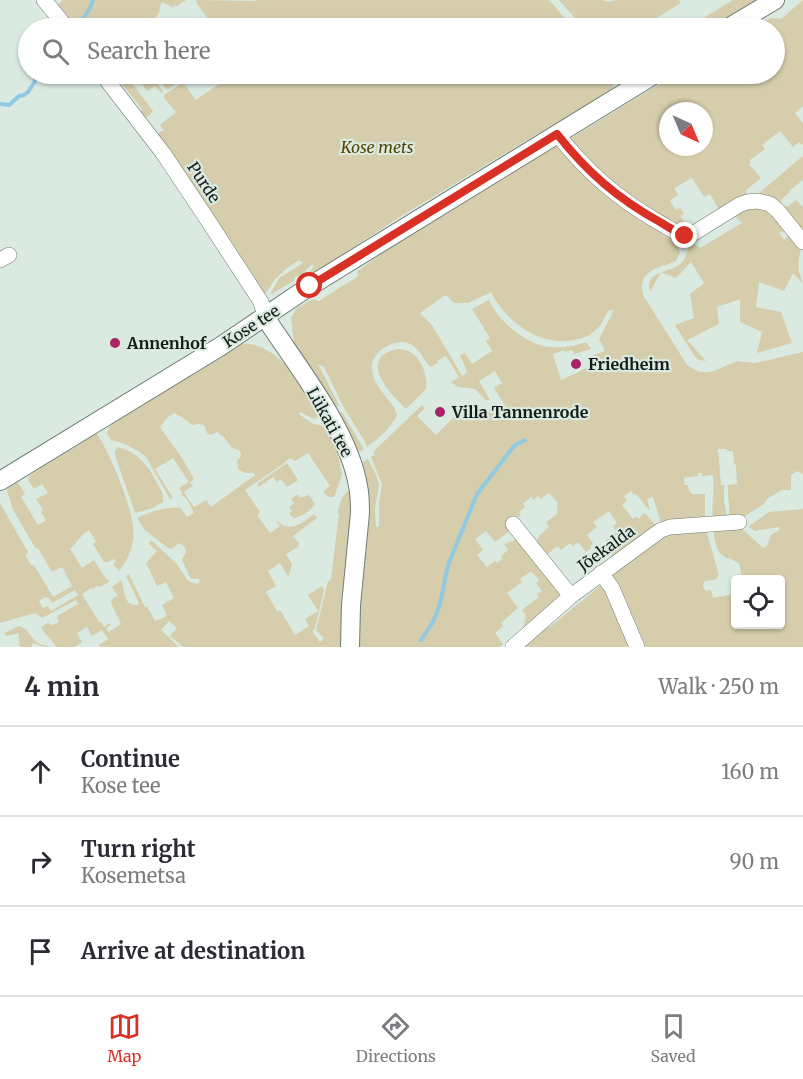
<!DOCTYPE html>
<meta charset="utf-8">
<style>
body{margin:0;font-family:Merriweather,serif;background:#f7f7f7;color:#2b2b33}
.controls{position:absolute;right:18px;bottom:18px;display:grid;overflow:hidden;border-radius:6px;box-shadow:0 2px 4px #0004}
.controls button{width:54px;height:54px;display:grid;place-items:center;padding:0;border:0;border-bottom:2px solid #e1e1e2;background:#fff;color:#2b2b33;font:30px sans-serif}
.compass{position:absolute;left:659px;top:102px;width:54px;height:54px;border-radius:50%;background:#fff;box-shadow:0 2px 4px #0004;rotate:136deg}
.stop{position:absolute;width:18px;height:18px;margin:-14px;border:4px solid #d93025;border-radius:50%;background:#fff}
.stop.end{background:#d93025;border-color:#fff;box-shadow:0 2px 6px #0008}
.list{margin:0;padding:0;list-style:none}
h2{display:flex;justify-content:space-between;align-items:center;height:78px;margin:0;padding:0 24px;font-size:26px}
h2 small{font-size:20px;font-weight:400;color:#7c7c81}
.list li{display:grid;grid-template-columns:39px 1fr auto;gap:18px;align-items:center;box-sizing:border-box;height:90px;padding:0 24px;border-top:2px solid #e1e1e2}
.list b{display:block;font-size:22px;white-space:nowrap}
.list p{margin:0;font-size:20px;white-space:nowrap;color:#7c7c81}
.list em{font-size:20px;font-style:normal;color:#7c7c81}
.icon{flex:none;width:33px;height:33px;fill:none;stroke:currentColor;stroke-width:2;stroke-linecap:round;stroke-linejoin:round}
.map{position:relative;flex:none;width:803px;height:647px;overflow:hidden}
.search{position:absolute;background:#fff;box-shadow:0 2px 4px #0004;left:18px;right:18px;top:18px;height:66px;display:flex;align-items:center;gap:15px;box-sizing:border-box;padding:0 21px;border-radius:33px;color:#7c7c81;font-size:22px}
.sheet{height:348px;background:#fff}
nav{display:flex;justify-content:space-around;align-items:center;box-sizing:border-box;height:84px;border-top:2px solid #e1e1e2;background:#fff;font-size:16px;color:#7c7c81}
nav a{display:grid;justify-items:center;gap:3px}
nav .on{color:#d93025}
.map>svg:first-child{display:block}
.green{fill:#d5cdab;fill-rule:evenodd}
.lines{fill:none;stroke-linecap:round;stroke-linejoin:round}
.stream{stroke:#8fc9e2;stroke-width:4}
.minor-casing{stroke:#6e7c74;stroke-width:16}
.major-casing{stroke:#6e7c74;stroke-width:20}
.minor{stroke:#fff;stroke-width:15}
.major{stroke:#fff;stroke-width:18}
.route{stroke:#d93025;stroke-width:8}
.poi-dot{fill:#ab2367;stroke:#daeae1;stroke-width:2}
.labels{text-anchor:middle;dominant-baseline:central;stroke-width:4.5;stroke-linejoin:round;paint-order:stroke}
.park-label{font-size:16px;font-style:italic;fill:#534401;stroke:#daeae1}
.street-label{font-size:16px;fill:#151b18;stroke:#daeae1}
.poi-label{font-size:16px;font-weight:bold;fill:#151b18;stroke:#daeae1;text-anchor:start}
</style>
<div class="map">
<svg width="803" height="647" viewBox="0 0 803 647">
<rect width="100%" height="100%" fill="#daeae1"/>
<!-- green -->
<g class="green">
<polygon points="63,0 186,0 176,7 175,5 174,5 174,8 162,2 159,9 160,10 151,28 74,28 57,5"/>
<polygon points="197,0 256,1 257,0 549,0 574,28 214,28 196,2"/>
<polygon points="559,0 602,0 608,2 616,0 679,0 681,3 640,28 584,28"/>
<polygon points="733,0 758,0 713,28 687,28"/>
<path d="M803,0V106L795,113L803,123V145L799,142L793,147L780,131L762,145L765,149L750,160L751,162L749,164L761,178L745,191L748,195L719,210L710,194L704,197L692,178L674,188L678,195L670,201L676,210L680,208L684,214L680,216L688,226L675,236C678,242 677,249 680,253L676,261C660,268 637,269 643,295L687,365L695,370L700,372H708L714,371L737,361L755,363L803,352V474L797,471L791,475V490H782L768,498L764,504L740,519L730,518L728,494V485L737,484L736,465L734,464L733,451H727V449H718L721,485H724V500L727,518L713,519C711,503 715,490 713,475L702,476V473H698V476L684,478L685,485H688L689,490L692,494H705V520L661,523L653,497L647,499L650,509L649,510L636,494L634,495L631,491L624,496L627,501L622,505L633,519L636,516L638,519L645,513L656,526L608,559L612,556L606,540L617,532L613,526L617,523L609,511L593,522L597,527L587,535L593,543L590,546L591,548L586,552L578,542L573,546L570,543L561,550L558,546L546,555L536,542L539,536L549,527L546,522L557,514L558,503L549,493L541,499L538,496L534,500L531,497L523,504L525,507L519,512L521,515L508,525L511,530L495,542L486,531L475,539L483,550L477,555L487,567L495,561L497,563L502,559L501,556L508,550L504,544L518,539L547,573L545,576L561,590V597L525,627L524,624L526,615L522,610L539,597L537,594L542,591L536,583L539,580L533,573L530,572L520,579L522,582L507,593L518,608L501,623L503,626L495,633L503,644L501,647H359V604L367,487L363,462L368,459L377,477L379,486L375,508L376,527L379,526V504L382,484L371,457L375,455L373,452L422,405L425,408L417,416L436,435L469,402L483,416L494,407L498,413L506,407L494,388L502,383L495,371L479,381L490,400H486L475,389L458,387L451,382L459,377L446,356L437,361L438,363L430,367C423,359 419,347 408,343C396,339 377,349 373,361C371,365 372,370 373,375C377,391 393,400 397,415C391,428 379,438 367,447L364,440L343,406L324,367L318,364L339,405L334,408L298,349L294,342L291,318L297,308L313,299L319,301L357,277L358,275L357,272L383,252L546,149L571,138L651,89L681,74H774V28H752C762,22 768,16 781,19ZM668,111H704V147H668ZM491,292C506,322 540,347 574,340C580,339 587,337 592,333C600,328 604,319 608,311L613,310L612,314L599,339L605,351L593,355L596,365L581,370V371L561,380L553,354L564,350L565,352L572,350L574,354L591,349L586,342C574,347 556,349 543,346C521,340 498,320 489,300L472,309L490,338L486,341L492,351L472,364L465,353L460,355L467,372L462,376L432,325L420,313L444,296H447L454,303H468Z"/>
<polygon points="114,74 125,74 153,111 147,117 144,116 140,112 142,109"/>
<polygon points="145,74 158,74 155,81 163,91 162,93 155,86 147,91 140,81 141,77 143,78"/>
<polygon points="160,74 190,74 167,90 158,78"/>
<polygon points="238,74 606,74 614,86 606,94 537,134 398,218 310,276 309,274 314,265 311,265 301,276 294,277 294,281 292,282 270,295 279,278 303,263 299,260 286,269 275,279 265,295 157,135 161,131 164,131 160,125 176,112 164,98 164,95 182,83 184,86 185,85 196,100 223,81 221,77 223,76 227,81"/>
<polygon points="803,156 803,180 789,191 790,192 781,200 782,202 779,203 767,195 758,194"/>
<polygon points="796,200 803,207 803,233 783,208 785,206 787,207"/>
<path d="M760,204L787,230L779,233L784,240L788,236L787,235L789,234L801,249C799,256 797,267 800,275C801,278 802,281 803,284L793,273L784,291L759,282L756,307L781,312L792,343L757,353L762,332L740,322V299L717,307L719,324L687,340L706,361L700,360L695,357L675,325L694,318L690,294L704,283L691,262L676,278L661,272L650,292C644,269 671,274 681,263C688,257 686,249 691,242L700,248L742,223L732,213Z"/>
<path d="M241,344C278,341 305,388 320,416L314,419L300,412L299,414L313,424L324,426L337,449L342,475L334,497H329L324,493V491L330,486L308,453L295,461L290,458L286,461V462L245,490L260,512L257,515L270,533L280,526L277,522L278,521C289,534 304,522 314,514L317,518L293,536L299,543L298,547L286,554L292,564L289,575L288,576L280,563L268,571L276,586L266,592L277,611L280,610L295,635L309,626L305,619L318,611L308,595L322,586L324,590L315,628L312,631L320,642L323,639V637L316,630L328,581H330L331,579L339,513H337C340,504 342,494 350,490L353,506L342,647H183L170,636L177,628L169,621L161,630L179,647H100L99,645L108,639L102,630L92,636L87,627L77,633L82,642L75,647H56C51,638 45,635 41,627L48,623L53,625L59,622L57,616L78,604L76,600L42,618L35,613L0,623V503L28,552L25,555L32,566L34,565L53,597L72,586L62,567L52,572L38,548L36,549L12,508C12,501 7,496 7,489L15,482L19,484L25,494L21,497L38,525L46,520L41,512L43,510L36,499L48,493L42,484L34,489L28,480L29,476L49,462L79,445L95,433L98,435C111,456 138,518 133,541C131,551 126,564 119,571L113,564L116,562L114,559L107,562H104L93,544L96,542L89,530C81,534 77,543 70,549L82,568L94,560L106,579H108L109,582L100,587L97,586L92,589L91,588L82,594L99,622H101L104,627L110,623L111,625L106,628L109,632L121,624L111,603L112,599L117,596L120,599L112,587L121,580C126,590 122,606 138,605L139,603L127,578V576L129,574L145,607L147,606L155,621L167,616L162,605L174,598L166,582L157,586L146,563L157,551L149,544L151,540L177,564L188,581L197,584L200,581L199,579H191L182,560L186,552L185,547L179,543L171,549L168,548L145,530L137,518C149,512 168,506 181,508L187,517L194,513L187,499L181,494L183,493L179,488L189,482L173,458L155,469L173,498L170,499L146,457C137,449 123,442 111,440L107,433L109,427L118,420L148,401L174,383L200,371L217,357ZM174,413L182,417L192,425L199,424L204,425L207,433L210,435L217,432L224,437L231,447L240,451L241,456L237,461L238,469L245,473H254L255,475L211,507L206,500L194,507L184,492L193,486L190,482L194,479L182,458L160,427L167,418ZM75,590L78,595L51,611L48,606L43,608L39,601L45,597L49,598L52,603Z"/>
<path d="M398,349C418,348 428,372 426,389L407,408H405C388,392 357,357 398,349Z"/>
<polygon points="342,412 364,449 360,451 356,450 338,414"/>
<path d="M118,447C137,452 149,466 157,483C161,490 164,494 163,502L153,508L135,513L115,455V451Z"/>
<polygon points="287,463 298,480 287,487 281,479 277,482 273,477 259,487 257,484"/>
<path d="M298,494L300,498L309,495L315,504C312,510 301,517 294,518L289,514L292,511L289,507L294,503L291,499Z"/>
<path d="M803,509V647H640L610,570L663,532L706,530L719,575L717,576V579L705,581L703,584L704,589L707,591L711,590L713,598L734,594L733,588L735,587L736,624H780V580L742,579L739,563L729,558L728,559C715,552 716,544 713,530L739,526L763,548L767,546L771,535L778,531L780,528L779,527L755,531L749,527V526L769,512Z"/>
<polygon points="603,583 633,647 518,647 546,623 550,627 600,586 599,584"/>
<path d="M19,626C30,629 30,639 40,644C43,645 46,646 50,647H45L33,643L31,647H20L18,633L7,636L4,633Z"/>
</g>
<g class="lines">
<!-- stream -->
<g class="stream">
<polyline points="46,26 47,28"/>
<polyline points="77,28 90,8 93,0"/>
<polyline points="0,104 9,105 19,96 24,95 28,92 34,83 37,74"/>
<polyline points="421,640 433,622 440,604 448,565 477,494 514,446 525,440"/>
</g>
<!-- minor casing -->
<g class="minor-casing">
<g id="minor">
<polyline points="44,0 67,28"/>
<polyline points="102,74 163,153 207,219 261,302 265,317"/>
<path d="M557,134C587,172 618,199 660,223C672,229 681,239 694,233L739,205L747,202L758,201L770,204L778,211L803,242"/>
<polyline points="0,260 9,255"/>
<polyline points="513,524 571,596"/>
<polyline points="601,573 612,588 637,647"/>
<polyline points="513,647 571,596 661,530 670,527 739,522"/>
</g>
</g>
<!-- major casing -->
<g class="major-casing">
<g id="major">
<polyline points="728,28 775,0"/>
<path d="M265,317C296,365 349,430 358,486C360,495 360,504 360,513L351,605L350,647"/>
<polyline points="0,481 221,346 310,286 655,74"/>
</g>
</g>
<!-- minor -->
<use href="#minor" class="minor"/>
<!-- major -->
<use href="#major" class="major"/>
</g>
<g class="lines">
<!-- route -->
<path class="route" d="M310,286L557,134C587,172 618,199 660,222C668,227 676,232 685,236"/>
</g>
<!-- markers -->
<g class="poi-dot">
<circle cx="115" cy="343" r="6"/>
<circle cx="576" cy="364" r="6"/>
<circle cx="440" cy="412" r="6"/>
</g>
<g class="labels">
<!-- park labels -->
<g class="park-label">
<text x="377" y="147">Kose mets</text>
</g>
<!-- street labels -->
<g class="street-label">
<text transform="translate(204 182) rotate(56)">Purde</text>
<text transform="translate(251 326) rotate(-33)">Kose tee</text>
<text transform="translate(330 422) rotate(61)">Lükati tee</text>
<text transform="translate(606 548) rotate(-36)">Jõekalda</text>
</g>
<!-- poi labels -->
<g class="poi-label">
<text x="127" y="343">Annenhof</text>
<text x="588" y="364">Friedheim</text>
<text x="452" y="412">Villa Tannenrode</text>
</g>
</g>
</svg>
<div class="controls">
<button><svg class="icon" aria-label="locate" viewBox="0 0 24 24"><circle cx="12" cy="12" r="6"/><path d="M12 2v4M12 18v4M2 12h4M18 12h4"/></svg></button>
</div>
<svg class="compass" viewBox="-18 -18 36 36"><path d="M0-13l5 13h-10z" fill="#e53935"/><path d="M0 13l5-13h-10z" fill="#7c7c81"/></svg>
<div class="stop" style="left:310px;top:286px"></div>
<div class="stop end" style="left:685px;top:236px"></div>
<div class="search"><svg class="icon" aria-label="search" viewBox="0 0 24 24"><circle cx="10" cy="10" r="6"/><path d="M15 15l6 6"/></svg>Search here</div>
</div>
<section class="sheet">
<h2>4 min<small>Walk · 250 m</small></h2>
<ul class="list">
<li><svg class="icon" aria-label="ahead" viewBox="0 0 24 24"><path d="M12 20V5M6 11l6-6 6 6"/></svg><div><b>Continue</b><p>Kose tee</p></div><em>160 m</em></li>
<li><svg class="icon" aria-label="right" viewBox="0 0 24 24"><path d="M7 20v-9h11M14 6l5 5-5 5"/></svg><div><b>Turn right</b><p>Kosemetsa</p></div><em>90 m</em></li>
<li><svg class="icon" aria-label="arrive" viewBox="0 0 24 24"><path d="M6 21V4h12l-3 4 3 4H6"/></svg><div><b>Arrive at destination</b></div></li>
</ul>
</section>
<nav>
<a class="on"><svg class="icon" aria-label="map" viewBox="0 0 24 24"><path d="M3 6l6-2 6 2 6-2v14l-6 2-6-2-6 2zM9 4v14M15 6v14"/></svg>Map</a>
<a><svg class="icon" aria-label="directions" viewBox="0 0 24 24"><path d="M12 3l9 9-9 9-9-9zM9 14v-3h6M13 9l2 2-2 2"/></svg>Directions</a>
<a><svg class="icon" aria-label="saved" viewBox="0 0 24 24"><path d="M7 4h10v16l-5-4-5 4z"/></svg>Saved</a>
</nav>
